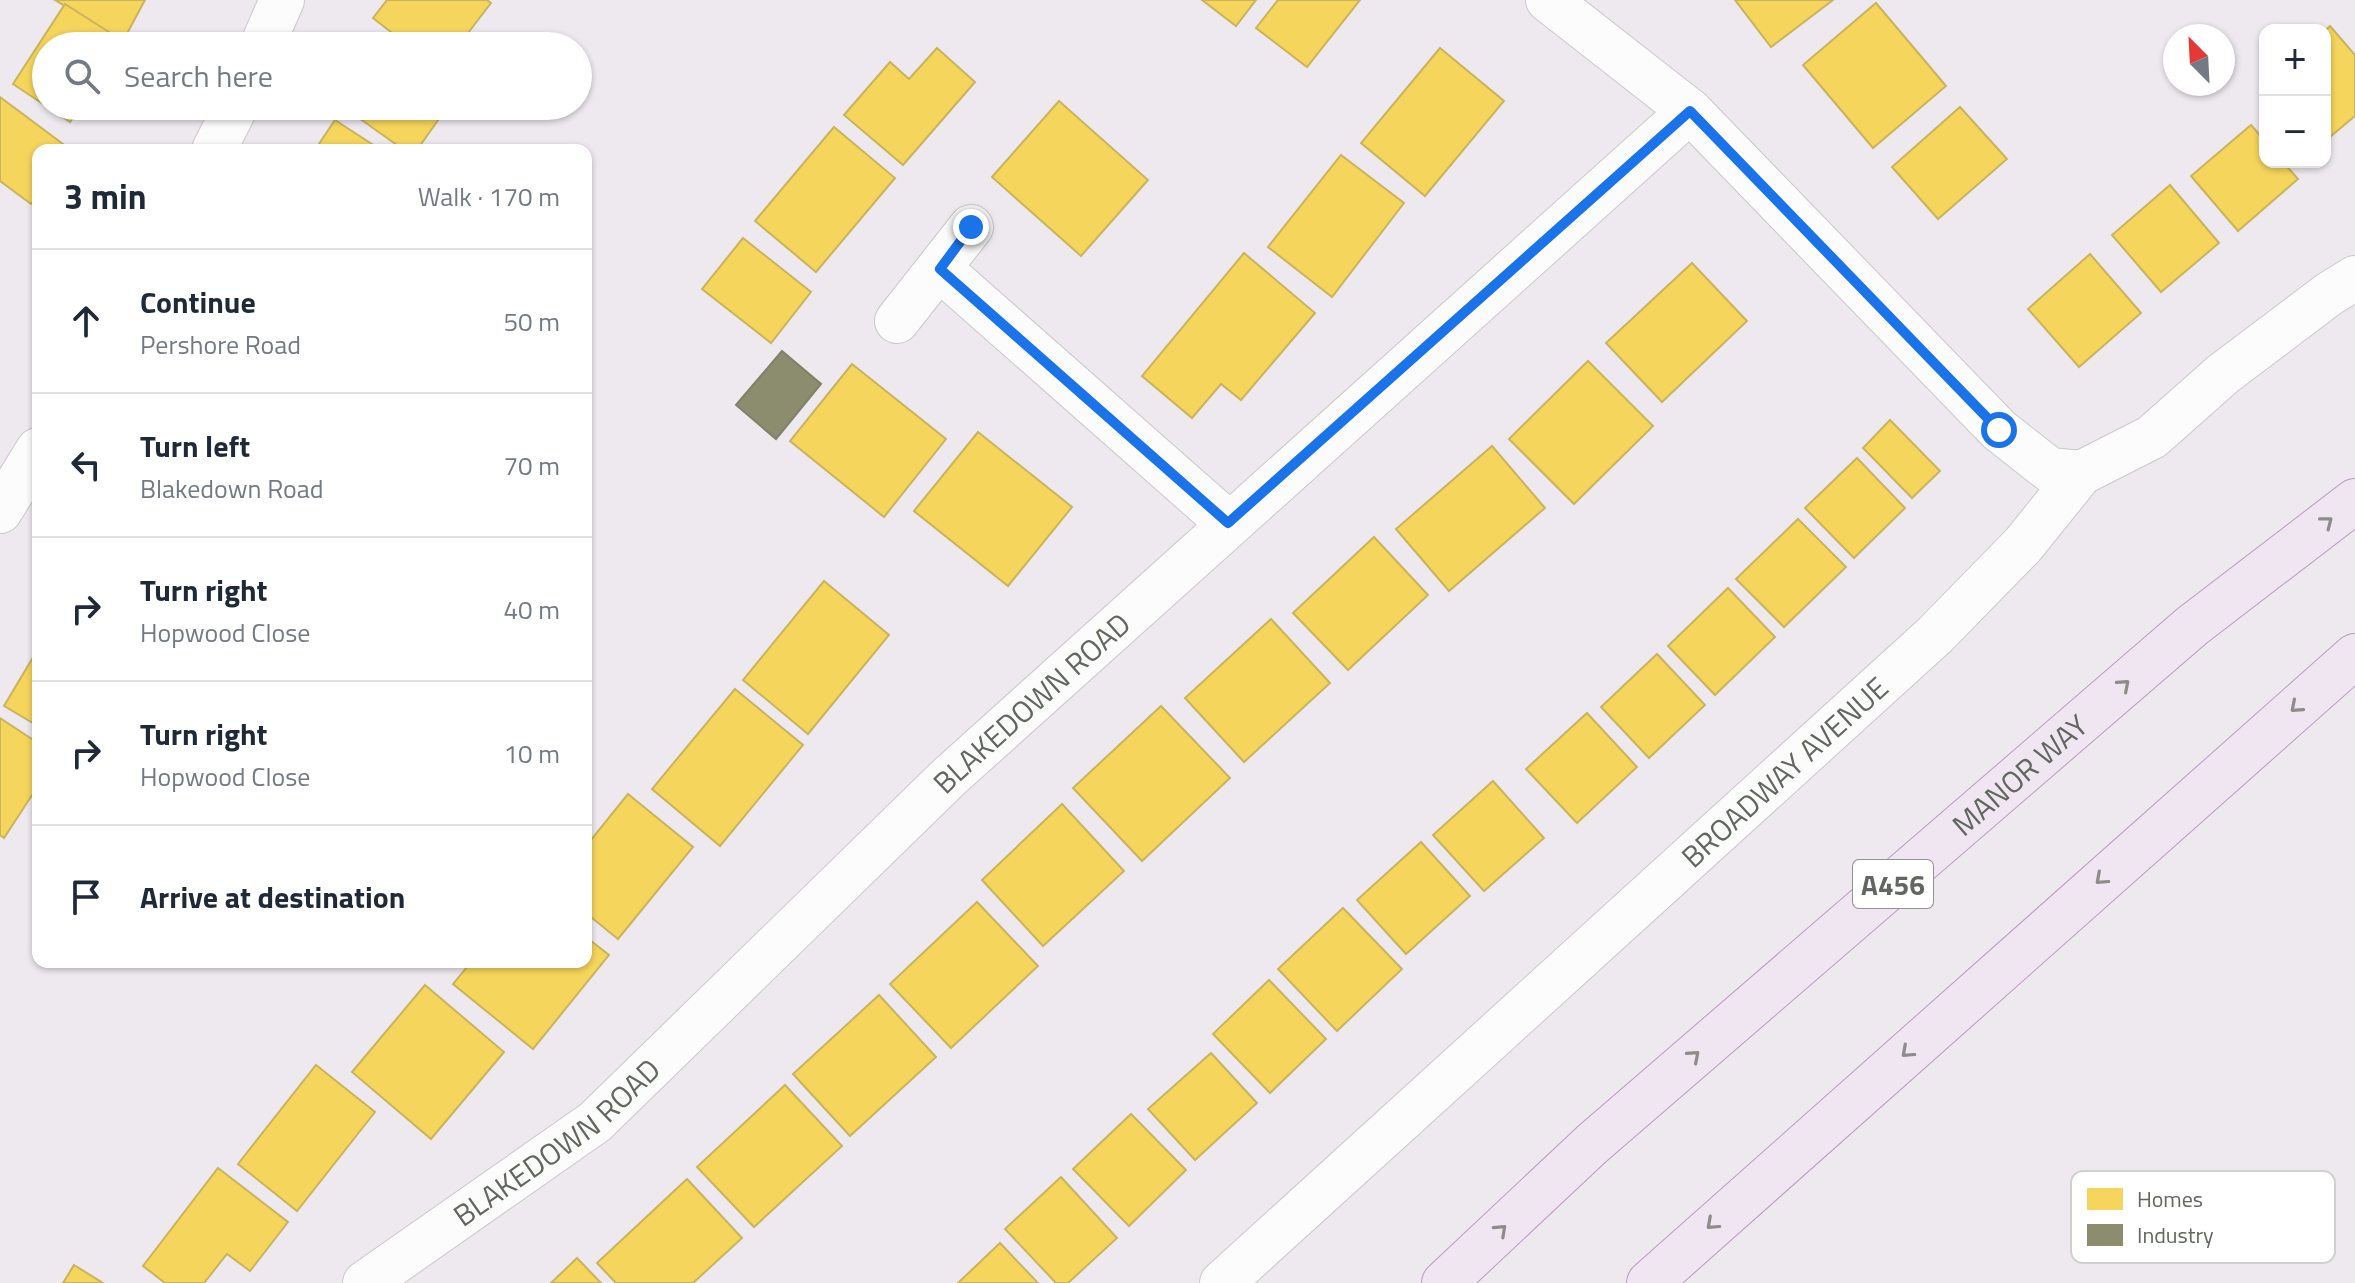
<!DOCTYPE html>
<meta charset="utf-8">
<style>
body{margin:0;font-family:"Titillium Web",sans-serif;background:#f2f2f3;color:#1f2937}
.controls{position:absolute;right:24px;top:24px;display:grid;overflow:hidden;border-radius:16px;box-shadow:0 2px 6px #0004}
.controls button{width:72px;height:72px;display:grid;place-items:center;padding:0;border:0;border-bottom:2px solid #e0e1e3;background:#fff;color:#1f2937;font:40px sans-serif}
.compass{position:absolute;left:2163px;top:24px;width:72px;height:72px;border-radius:50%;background:#fff;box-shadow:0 2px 6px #0004;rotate:336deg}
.stop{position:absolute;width:24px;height:24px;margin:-18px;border:6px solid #1a73e8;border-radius:50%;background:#fff}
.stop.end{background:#1a73e8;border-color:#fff;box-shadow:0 2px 8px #0008}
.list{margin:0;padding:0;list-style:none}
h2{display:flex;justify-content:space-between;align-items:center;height:104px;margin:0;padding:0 32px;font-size:34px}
h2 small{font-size:26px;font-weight:400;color:#747a83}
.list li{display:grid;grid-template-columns:52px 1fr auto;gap:24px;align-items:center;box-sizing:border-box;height:144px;padding:0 32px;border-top:2px solid #e0e1e3}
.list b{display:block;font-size:30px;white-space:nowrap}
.list p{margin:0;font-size:26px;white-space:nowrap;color:#747a83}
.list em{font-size:26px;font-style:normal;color:#747a83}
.icon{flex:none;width:44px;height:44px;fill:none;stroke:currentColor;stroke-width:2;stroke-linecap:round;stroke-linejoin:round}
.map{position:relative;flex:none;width:2355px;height:1283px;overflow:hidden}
.search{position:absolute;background:#fff;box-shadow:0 2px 6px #0004;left:32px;top:32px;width:560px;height:88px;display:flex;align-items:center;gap:20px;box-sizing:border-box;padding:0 28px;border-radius:44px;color:#747a83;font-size:30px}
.panel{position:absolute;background:#fff;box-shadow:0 2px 6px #0004;left:32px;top:144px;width:560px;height:824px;border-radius:16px}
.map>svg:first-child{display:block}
.homes{fill:#f6d55c;stroke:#c9b45d;stroke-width:2}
.industry{fill:#8c8c6e;stroke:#7f8169;stroke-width:2}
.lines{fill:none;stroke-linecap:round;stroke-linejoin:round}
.minor-casing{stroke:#c9c9c8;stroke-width:46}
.trunk-casing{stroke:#bc98c4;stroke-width:46}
.minor{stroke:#fcfcfc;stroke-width:44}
.trunk{stroke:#f0e6f1;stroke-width:44}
.oneway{stroke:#8c8c8a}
.route{stroke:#1a73e8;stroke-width:10}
.labels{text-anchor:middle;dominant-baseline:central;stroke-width:8;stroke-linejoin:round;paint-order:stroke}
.shield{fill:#fff;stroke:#90948e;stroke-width:2}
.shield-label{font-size:28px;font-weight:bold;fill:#61665e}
.street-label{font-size:30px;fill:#61665e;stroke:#fff}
.key{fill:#fff;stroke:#d0d1cf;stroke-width:2}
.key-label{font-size:22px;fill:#61665e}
</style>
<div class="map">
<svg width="2355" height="1283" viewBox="0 0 2355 1283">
<rect width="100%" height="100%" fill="#eee9ee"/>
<!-- homes -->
<g class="homes">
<polygon points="55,0 145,0 123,41"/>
<polygon points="387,0 487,0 491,3 458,46 409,46 373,18"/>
<polygon points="1202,0 1256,0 1236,26"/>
<polygon points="1278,0 1360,0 1307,67 1256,28"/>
<polygon points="1735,0 1833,0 1771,47"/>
<polygon points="1876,3 1946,86 1873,148 1803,65"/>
<polygon points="65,4 123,41 120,46 46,46 46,106 13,84"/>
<polygon points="2330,26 2355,55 2355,116 2325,141 2325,31"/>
<polygon points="937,48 975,82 903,165 844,115 890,62 909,79"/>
<polygon points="1440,48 1504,101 1425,196 1361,143"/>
<polygon points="0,97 71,150 38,150 38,196 31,204 0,181"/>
<polygon points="1059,101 1148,180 1081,256 992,177"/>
<polygon points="47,106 81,106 70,122"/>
<polygon points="342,106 448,106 417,150 404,150"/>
<polygon points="1960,107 2007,159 1938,219 1892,167"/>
<polygon points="335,120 381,150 315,150"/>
<polygon points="2251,125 2265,141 2265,162 2283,162 2298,179 2238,231 2191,176"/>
<polygon points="834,127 895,178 816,272 755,221"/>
<polygon points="1341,155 1404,203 1332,297 1268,247"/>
<polygon points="2170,185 2219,243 2161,292 2112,235"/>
<polygon points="743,238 811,292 771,343 702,289"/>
<polygon points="1244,253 1315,313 1241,400 1221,384 1192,418 1142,376"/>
<polygon points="2090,254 2141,313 2079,367 2028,309"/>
<polygon points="1692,263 1747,321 1662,402 1606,343"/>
<polygon points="1588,361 1653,426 1574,504 1509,439"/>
<polygon points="852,364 946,439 884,517 790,441"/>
<polygon points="1890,420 1940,471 1912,498 1863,448"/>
<polygon points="978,432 1072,507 1008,586 914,511"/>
<polygon points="1492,446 1545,508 1449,591 1396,529"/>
<polygon points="1857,458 1905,508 1854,558 1805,508"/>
<polygon points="1798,519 1846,567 1784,627 1736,579"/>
<polygon points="1374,537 1428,595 1348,670 1293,613"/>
<polygon points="824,581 889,635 808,734 743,680"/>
<polygon points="1728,588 1775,637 1715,695 1668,646"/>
<polygon points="1271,619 1330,683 1244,762 1185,698"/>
<polygon points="38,649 38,726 4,706"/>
<polygon points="1657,654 1705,705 1649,758 1601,707"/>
<polygon points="735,689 803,745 720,846 652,789"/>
<polygon points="1161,706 1230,778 1142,861 1073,788"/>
<polygon points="1587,713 1637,767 1577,823 1526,769"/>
<polygon points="0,718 38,743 38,786 4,838 0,835"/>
<polygon points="1493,781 1544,838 1484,891 1433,835"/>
<polygon points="628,794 693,847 618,939 586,913 586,846"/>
<polygon points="1062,804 1124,871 1043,946 982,880"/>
<polygon points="1421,842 1470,896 1406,954 1357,900"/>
<polygon points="977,902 1038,966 951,1048 890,984"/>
<polygon points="1343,908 1402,969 1337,1031 1278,969"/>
<polygon points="586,937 609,955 533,1049 453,984 471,962 586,962"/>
<polygon points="1269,980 1326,1039 1270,1093 1213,1034"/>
<polygon points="425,985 504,1052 431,1139 352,1072"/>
<polygon points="879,995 936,1057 850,1136 793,1074"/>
<polygon points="1211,1053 1257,1103 1195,1160 1148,1109"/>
<polygon points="316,1065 375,1112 297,1211 238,1164"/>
<polygon points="785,1085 842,1146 754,1227 697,1167"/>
<polygon points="1131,1114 1186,1170 1129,1226 1073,1169"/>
<polygon points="218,1168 288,1222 250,1271 227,1254 204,1283 165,1283 143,1266"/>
<polygon points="1061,1177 1117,1238 1068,1283 1056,1283 1005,1229"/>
<polygon points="687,1179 742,1238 693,1283 616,1283 597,1263"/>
<polygon points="1000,1243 1038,1283 958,1283"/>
<polygon points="577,1258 601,1283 551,1283"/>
<polygon points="74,1265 103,1283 63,1283"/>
</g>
<!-- industry -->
<polygon class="industry" points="782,351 821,384 776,439 736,405"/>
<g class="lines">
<!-- minor casing -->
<g class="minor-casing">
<g id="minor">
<polyline points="1548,0 1690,111 1999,430 2050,470 2081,473"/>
<polyline points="262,46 282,0"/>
<polyline points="214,150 236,106"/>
<polyline points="940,269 1228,523"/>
<polyline points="897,321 971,227"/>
<polyline points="0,511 38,450"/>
<path id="s1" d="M365,1283L595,1122L949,777L1690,111"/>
<path id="s2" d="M1222,1283L1935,635L2023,545L2081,473L2152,437L2223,374L2329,294L2355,278"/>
</g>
</g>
<!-- trunk casing -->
<g class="trunk-casing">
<g id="trunk">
<path id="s3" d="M1444,1283L1592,1144L2192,626L2355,501"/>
<polyline points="1649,1283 2355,656"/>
</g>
</g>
<!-- minor -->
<use href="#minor" class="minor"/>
<!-- trunk -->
<use href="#trunk" class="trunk"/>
</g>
<!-- one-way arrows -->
<defs><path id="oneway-chevron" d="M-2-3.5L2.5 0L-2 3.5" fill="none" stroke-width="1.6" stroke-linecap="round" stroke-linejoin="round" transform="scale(2)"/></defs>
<g class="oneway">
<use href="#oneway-chevron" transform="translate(2327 522) rotate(-38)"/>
<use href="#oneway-chevron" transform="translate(2124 685) rotate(-41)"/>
<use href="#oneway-chevron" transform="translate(2296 707) rotate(139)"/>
<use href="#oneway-chevron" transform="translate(2101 879) rotate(138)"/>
<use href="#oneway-chevron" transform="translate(1907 1052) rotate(138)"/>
<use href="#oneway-chevron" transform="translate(1694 1056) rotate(-41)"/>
<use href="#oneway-chevron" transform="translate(1712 1224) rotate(138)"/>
<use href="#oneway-chevron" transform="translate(1501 1230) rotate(-43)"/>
</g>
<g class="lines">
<!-- route -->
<polyline class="route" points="971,227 940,269 1228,523 1690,111 1999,430"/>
</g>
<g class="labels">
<!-- shield labels -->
<rect class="shield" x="1853" y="860" width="80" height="48" rx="6"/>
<g class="shield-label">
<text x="1893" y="884">A456</text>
</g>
<!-- street labels -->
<g class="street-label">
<text stroke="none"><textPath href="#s1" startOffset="886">BLAKEDOWN ROAD</textPath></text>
<text stroke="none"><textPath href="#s2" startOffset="760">BROADWAY AVENUE</textPath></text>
<text stroke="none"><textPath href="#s3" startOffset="768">MANOR WAY</textPath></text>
<text stroke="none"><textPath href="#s1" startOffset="238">BLAKEDOWN ROAD</textPath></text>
</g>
</g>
<!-- legend -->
<rect x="2071" y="1171" width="264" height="92" rx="12" class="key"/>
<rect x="2087" y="1188" width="36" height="22" fill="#f6d55c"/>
<rect x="2087" y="1224" width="36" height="22" fill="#8c8c6e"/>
<g class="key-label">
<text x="2137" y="1207">Homes</text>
<text x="2137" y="1243">Industry</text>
</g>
</svg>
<div class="controls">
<button>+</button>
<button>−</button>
</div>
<svg class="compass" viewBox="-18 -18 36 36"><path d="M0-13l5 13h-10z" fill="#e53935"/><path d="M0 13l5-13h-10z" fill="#747a83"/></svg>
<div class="stop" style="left:1999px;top:430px"></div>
<div class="stop end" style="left:971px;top:227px"></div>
<div class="search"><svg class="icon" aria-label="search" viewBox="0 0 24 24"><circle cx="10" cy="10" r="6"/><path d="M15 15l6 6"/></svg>Search here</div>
<section class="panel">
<h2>3 min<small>Walk · 170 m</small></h2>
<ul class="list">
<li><svg class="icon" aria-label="ahead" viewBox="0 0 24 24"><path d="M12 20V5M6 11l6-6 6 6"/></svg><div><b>Continue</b><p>Pershore Road</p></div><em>50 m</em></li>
<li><svg class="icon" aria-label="left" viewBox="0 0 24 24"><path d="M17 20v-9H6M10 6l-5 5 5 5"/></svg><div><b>Turn left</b><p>Blakedown Road</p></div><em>70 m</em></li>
<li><svg class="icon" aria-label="right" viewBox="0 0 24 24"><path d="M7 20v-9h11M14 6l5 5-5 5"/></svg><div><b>Turn right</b><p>Hopwood Close</p></div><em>40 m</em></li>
<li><svg class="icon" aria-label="right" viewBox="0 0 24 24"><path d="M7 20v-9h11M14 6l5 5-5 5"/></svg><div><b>Turn right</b><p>Hopwood Close</p></div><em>10 m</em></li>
<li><svg class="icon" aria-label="arrive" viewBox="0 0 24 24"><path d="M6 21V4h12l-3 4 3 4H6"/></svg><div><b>Arrive at destination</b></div></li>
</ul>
</section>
</div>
